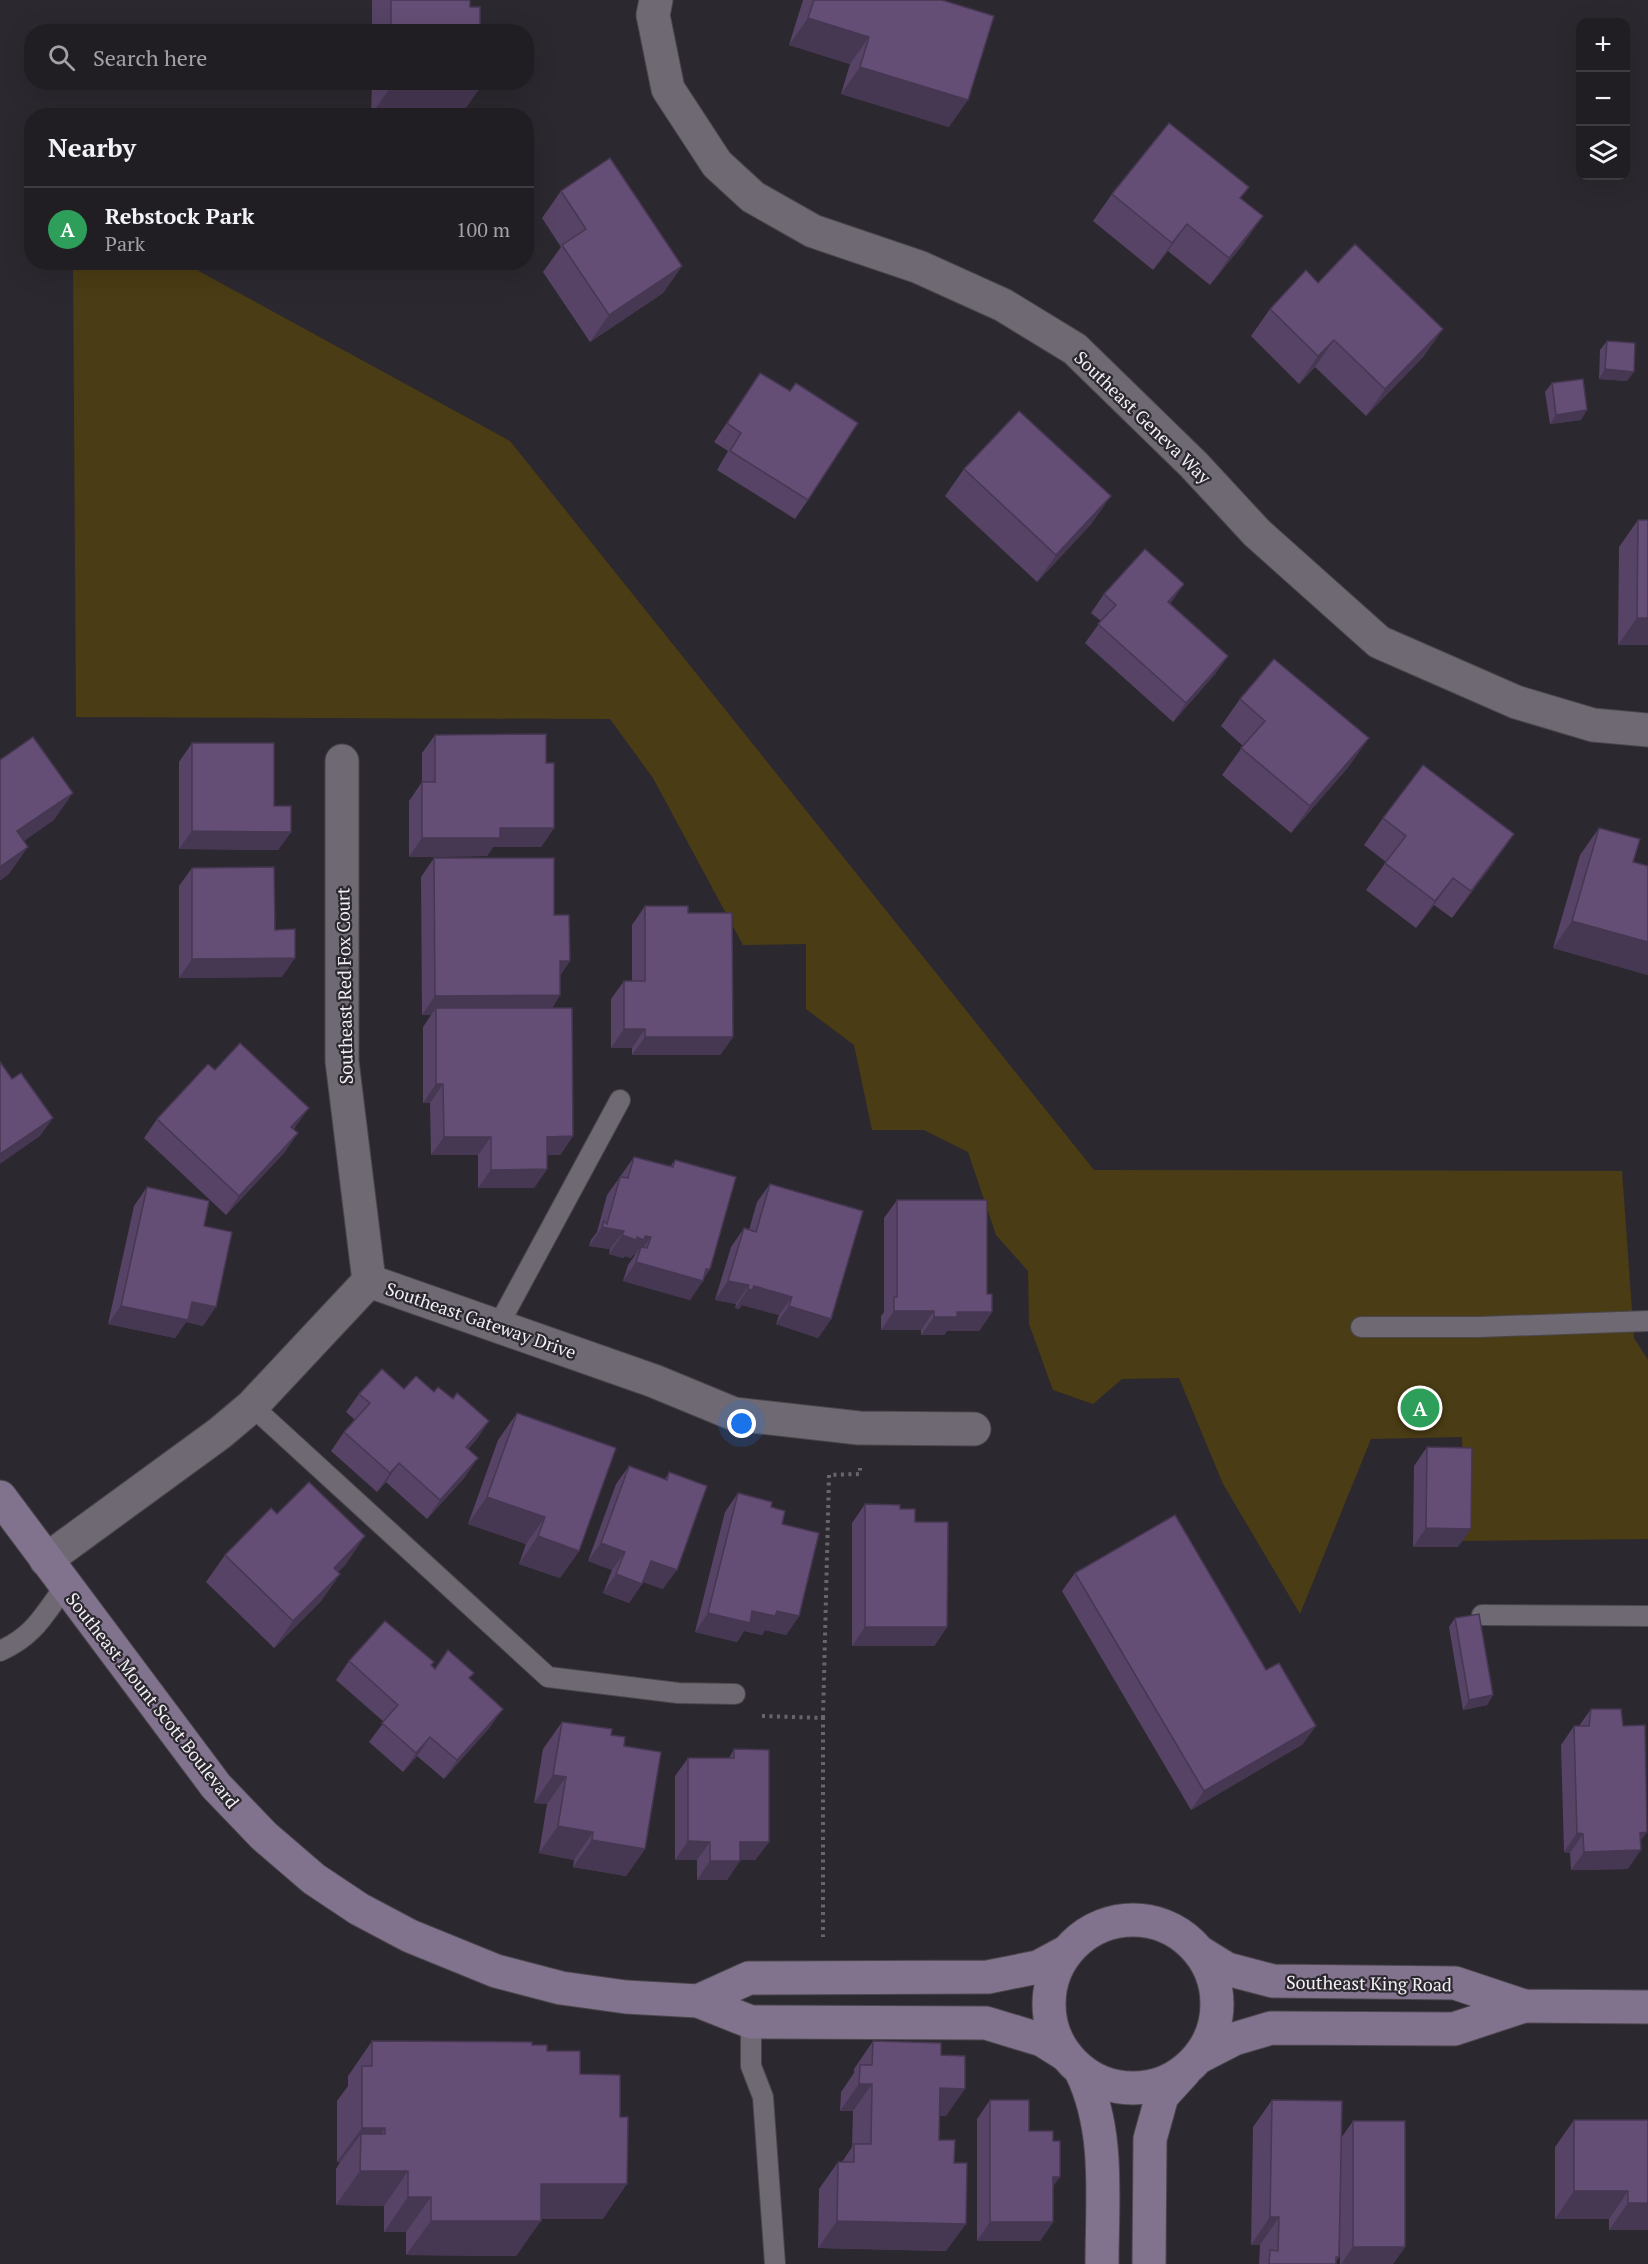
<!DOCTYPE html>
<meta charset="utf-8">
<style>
body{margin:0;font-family:"PT Serif",serif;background:#29272b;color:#f1f3f6}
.controls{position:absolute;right:18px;top:18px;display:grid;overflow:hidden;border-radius:12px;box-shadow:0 6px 24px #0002}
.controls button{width:54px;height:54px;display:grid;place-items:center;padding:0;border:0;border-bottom:2px solid #3e3c41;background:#211e23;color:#f1f3f6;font:30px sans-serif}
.you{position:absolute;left:742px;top:1424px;width:21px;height:21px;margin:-15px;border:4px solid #fff;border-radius:50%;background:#1a73e8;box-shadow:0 0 0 9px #1a73e833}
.badge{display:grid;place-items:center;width:39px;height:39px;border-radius:50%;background:#dcb233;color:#fff;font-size:20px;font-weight:700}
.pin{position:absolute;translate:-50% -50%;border:3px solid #fff;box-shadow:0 2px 6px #0006}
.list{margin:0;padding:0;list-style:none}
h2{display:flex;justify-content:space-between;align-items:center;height:78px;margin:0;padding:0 24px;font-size:26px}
h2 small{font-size:20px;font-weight:400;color:#a2a2a6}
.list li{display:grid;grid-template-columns:39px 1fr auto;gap:18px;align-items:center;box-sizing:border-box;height:84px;padding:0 24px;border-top:2px solid #3e3c41}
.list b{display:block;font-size:22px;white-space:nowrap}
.list p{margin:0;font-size:20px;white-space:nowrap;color:#a2a2a6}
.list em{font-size:20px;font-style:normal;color:#a2a2a6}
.icon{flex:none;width:33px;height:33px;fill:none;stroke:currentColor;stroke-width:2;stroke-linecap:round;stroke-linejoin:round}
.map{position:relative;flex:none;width:1648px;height:2264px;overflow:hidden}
.search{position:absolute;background:#211e23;box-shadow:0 6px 24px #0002;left:24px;top:24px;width:510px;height:66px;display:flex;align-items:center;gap:15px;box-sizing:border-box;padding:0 21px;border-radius:24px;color:#a2a2a6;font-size:22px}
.panel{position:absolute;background:#211e23;box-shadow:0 6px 24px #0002;left:24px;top:108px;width:510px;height:162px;border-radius:24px}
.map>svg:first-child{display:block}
.green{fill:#4a3c14}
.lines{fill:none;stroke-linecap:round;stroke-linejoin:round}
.service-casing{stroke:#4a464c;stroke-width:22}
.minor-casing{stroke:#4a464c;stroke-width:35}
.secondary-casing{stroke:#4a464c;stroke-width:35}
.path{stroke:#68656b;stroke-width:4;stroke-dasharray:3 4.5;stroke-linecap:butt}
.service{stroke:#6e6972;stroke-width:20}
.minor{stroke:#6e6972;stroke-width:33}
.secondary{stroke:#81728d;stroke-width:33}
.wall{fill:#564365}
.shaded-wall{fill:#463752}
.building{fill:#644e75;stroke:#463752;stroke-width:1.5}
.labels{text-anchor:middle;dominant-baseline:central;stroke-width:4.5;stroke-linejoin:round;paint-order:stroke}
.street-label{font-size:18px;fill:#f3f0f5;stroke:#2c282f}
</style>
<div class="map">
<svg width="1648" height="2264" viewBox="0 0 1648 2264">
<rect width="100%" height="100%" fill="#2c282f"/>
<!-- green -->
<polygon class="green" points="73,263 184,263 510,441 1094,1170 1622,1171 1634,1338 1648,1360 1648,1539 1463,1541 1462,1437 1371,1439 1300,1614 1223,1484 1179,1378 1122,1379 1093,1404 1053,1390 1029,1324 1028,1271 996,1235 968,1152 924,1130 872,1130 854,1045 806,1009 806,944 743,945 653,778 610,719 76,717"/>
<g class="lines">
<!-- service casing -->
<g class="service-casing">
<g id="service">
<polyline points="498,1326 620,1100"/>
<polyline points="1361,1327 1479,1327 1648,1321"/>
<polyline points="252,1406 548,1677 678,1693 735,1694"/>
<polyline points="1482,1615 1648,1616"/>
<path d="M0,1651C34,1636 44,1615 65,1586"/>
<polyline points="751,2022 751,2066 763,2097 775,2264"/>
</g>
</g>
<!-- minor casing -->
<g class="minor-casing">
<g id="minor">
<polyline points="656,0 653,15 668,89 717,164 753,197 813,231 919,267 1003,305 1075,349 1194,465 1257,533 1379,642 1516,702 1593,725 1648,730"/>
<polyline points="342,761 342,1061 369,1281"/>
<polyline points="46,1560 220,1433 252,1406 369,1281 654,1381 734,1414 859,1428 974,1429"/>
</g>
</g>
<!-- secondary casing -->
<g class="secondary-casing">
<g id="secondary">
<polyline points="0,1497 216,1786 264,1836 314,1879 359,1909 410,1936 496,1971 561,1988 626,1997 698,2001 751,2022 986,2023 1042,2040 1066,2055"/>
<circle cx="1133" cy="2004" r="84"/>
<polyline points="1201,1953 1227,1969 1273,1981 1455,1983 1524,2006 1648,2007"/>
<polyline points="698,2001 749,1978 988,1977 1038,1967 1066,1952"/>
<polyline points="1201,2056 1234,2039 1271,2028 1454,2029 1524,2006"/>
<path d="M1081,2071C1110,2131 1102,2198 1102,2264"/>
<polyline points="1149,2264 1150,2139 1162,2096 1184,2072"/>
</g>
</g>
<!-- path -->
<g class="path">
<polyline points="762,1716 823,1718 823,1937"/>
<polyline points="823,1718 829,1475 860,1474 860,1468"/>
</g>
<!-- service -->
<use href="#service" class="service"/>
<!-- minor -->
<use href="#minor" class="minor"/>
<!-- secondary -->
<use href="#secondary" class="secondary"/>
</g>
<!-- wall -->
<g class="wall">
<polygon points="372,0 470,0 470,7 480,32 372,32"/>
<polygon points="803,0 942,0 949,127 841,94 850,64 789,45"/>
<polygon points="372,82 480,82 461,115 371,115"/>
<polygon points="561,191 682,266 663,293 590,342 543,272 561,247 542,218"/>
<polygon points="1112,194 1241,199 1244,243 1210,285 1168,251 1153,270 1093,221"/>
<polygon points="1318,283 1424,356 1366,416 1315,367 1299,384 1251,336 1270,309"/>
<polygon points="1607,341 1627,381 1599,379 1600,350"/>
<polygon points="760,373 808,500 795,519 717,470 728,451 714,442"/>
<polygon points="1552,383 1581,420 1550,424 1545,392"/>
<polygon points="964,469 1092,523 1037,582 945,496"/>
<polygon points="1638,520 1648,645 1618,645 1619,547"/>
<polygon points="1104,594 1170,603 1228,656 1215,674 1173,722 1085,643 1101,621 1091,613"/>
<polygon points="1240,699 1350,765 1291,833 1222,775 1243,746 1221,726"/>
<polygon points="435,735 546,763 554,828 541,847 493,847 487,856 409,857 409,801 422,782 422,753"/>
<polygon points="192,743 274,806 291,832 278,850 179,849 179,762"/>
<polygon points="1383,818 1495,861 1452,918 1434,905 1416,928 1366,890 1386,862 1364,845"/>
<polygon points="1599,828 1633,862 1648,866 1648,975 1553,948 1580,855"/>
<polygon points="434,858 554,915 570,961 560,975 560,995 552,1008 573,1136 560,1155 547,1155 547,1169 534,1188 478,1188 478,1155 431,1155 430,1103 423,1103 423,1027 431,1015 422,1015 421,877"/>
<polygon points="192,868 275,930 282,977 179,978 179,886"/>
<polygon points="645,906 688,913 733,1037 720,1055 632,1055 632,1048 611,1048 611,999 624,981 632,981 632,925"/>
<polygon points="215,1070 296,1126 294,1129 285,1152 226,1215 144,1138 157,1119"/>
<polygon points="634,1157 670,1167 675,1160 710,1269 690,1300 623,1281 628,1265 635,1255 633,1255 631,1258 625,1256 623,1258 609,1254 610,1249 589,1246 591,1240 597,1232 607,1195"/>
<polygon points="770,1184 831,1319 818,1338 776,1324 779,1315 742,1305 739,1309 735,1308 736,1304 715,1300 731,1247 744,1228 749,1230 757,1202"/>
<polygon points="147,1187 204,1226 203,1326 186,1322 175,1338 108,1324 134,1206"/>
<polygon points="897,1200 987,1294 992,1312 979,1331 947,1331 944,1335 921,1335 921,1330 881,1330 881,1316 884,1312 884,1218"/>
<polygon points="404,1389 434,1392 489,1421 476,1440 468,1449 465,1477 427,1519 386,1482 377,1492 331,1451 344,1432 355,1420 346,1412 359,1394"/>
<polygon points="517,1413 579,1551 560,1578 519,1564 526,1544 468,1524 498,1440"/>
<polygon points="1427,1447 1458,1547 1413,1547 1414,1466"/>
<polygon points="629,1466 665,1479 669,1472 663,1589 643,1582 629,1603 603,1593 612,1570 588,1561 616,1484"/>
<polygon points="738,1493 771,1507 782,1524 799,1616 786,1635 765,1630 762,1635 744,1631 737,1642 695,1632 725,1512"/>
<polygon points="865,1504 900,1509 947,1627 934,1646 852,1646 852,1523"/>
<polygon points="277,1514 346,1564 338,1572 340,1574 321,1601 274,1648 206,1582 225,1555"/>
<polygon points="1075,1573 1303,1744 1191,1810 1062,1591"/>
<polygon points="1455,1618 1493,1695 1487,1705 1463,1710 1449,1627"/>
<polygon points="349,1661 431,1665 435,1669 470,1679 490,1727 444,1779 417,1756 403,1772 369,1742 384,1722 336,1680"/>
<polygon points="1591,1709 1623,1726 1647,1832 1640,1841 1628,1869 1571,1870 1570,1853 1564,1852 1561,1745 1574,1726 1579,1726"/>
<polygon points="562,1722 611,1735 624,1746 645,1849 626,1876 573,1867 574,1860 539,1853 547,1804 534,1803 543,1749"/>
<polygon points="734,1749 769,1842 755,1860 740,1860 727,1880 697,1880 697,1860 675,1860 675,1776 688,1758 729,1758"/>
<polygon points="372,2041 532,2045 547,2051 580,2074 603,2219 541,2219 516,2256 406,2255 406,2232 384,2232 384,2206 336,2205 336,2169 340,2162 337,2162 337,2101 348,2086 348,2076"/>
<polygon points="873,2041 941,2055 946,2116 939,2116 939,2140 946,2251 818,2248 819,2189 838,2162 842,2162 852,2147 853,2111 840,2111 841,2092 854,2073 854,2069"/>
<polygon points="990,2100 1029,2131 1053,2188 1053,2222 1040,2241 977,2241 977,2119"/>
<polygon points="1272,2100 1341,2138 1353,2121 1405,2247 1393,2264 1340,2264 1340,2193 1339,2257 1336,2261 1336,2264 1259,2264 1260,2245 1251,2245 1253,2127"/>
<polygon points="1574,2120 1648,2120 1648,2230 1609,2230 1609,2219 1555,2219 1555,2147"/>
</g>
<!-- shaded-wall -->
<g class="shaded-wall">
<polygon points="808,18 869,37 850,64 789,45"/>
<polygon points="860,67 968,100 949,127 841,94"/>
<polygon points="390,88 480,88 461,115 371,115"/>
<polygon points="1263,216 1244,243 1210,285 1229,258"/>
<polygon points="1187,224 1168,251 1153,270 1172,243"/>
<polygon points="682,266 663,293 590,342 609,315"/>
<polygon points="1443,329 1424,356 1366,416 1385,389"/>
<polygon points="1334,340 1315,367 1299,384 1318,356"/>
<polygon points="1605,369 1634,372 1627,381 1599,379"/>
<polygon points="1587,410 1581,420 1550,424 1556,415"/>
<polygon points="1111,496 1092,523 1037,582 1056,555"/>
<polygon points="1184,584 1171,603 1155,620 1168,602"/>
<polygon points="1637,618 1648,618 1648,645 1618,645"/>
<polygon points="1228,656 1215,674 1173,722 1186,703"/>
<polygon points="1369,738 1350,765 1291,833 1310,806"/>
<polygon points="73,793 54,820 0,858 17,831"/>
<polygon points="500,828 554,828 541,847 493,847 487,856 409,857 422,838"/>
<polygon points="192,831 291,832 278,850 179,849"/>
<polygon points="1514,834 1495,861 1452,918 1471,891"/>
<polygon points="28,847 9,874 0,881 0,867"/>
<polygon points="1453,878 1434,905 1416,928 1435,901"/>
<polygon points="1572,921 1648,942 1648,975 1553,948"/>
<polygon points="295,958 282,977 179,978 192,959"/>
<polygon points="560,961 570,961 557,980"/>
<polygon points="560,995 547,1014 436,1008 431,1015 422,1015 435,996"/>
<polygon points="624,1029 645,1029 632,1048 611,1048"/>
<polygon points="645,1037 733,1037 720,1055 632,1055"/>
<polygon points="436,1084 443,1084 430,1103 423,1103"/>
<polygon points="309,1108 296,1126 278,1145 291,1127"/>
<polygon points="53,1118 40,1136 0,1164 0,1154"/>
<polygon points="298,1133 285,1152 226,1215 239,1196"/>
<polygon points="573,1136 560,1155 534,1155 547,1137"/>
<polygon points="444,1137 491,1137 478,1155 431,1155"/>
<polygon points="547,1169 534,1188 478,1188 491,1170"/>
<polygon points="602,1227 624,1231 610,1249 589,1246"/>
<polygon points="622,1235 637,1237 645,1236 651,1237 638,1255 641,1247 635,1255 633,1255 631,1258 625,1256 623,1258 609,1254"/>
<polygon points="636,1262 706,1269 710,1269 701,1281 703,1281 690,1300 623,1281"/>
<polygon points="728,1281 749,1285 736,1304 715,1300"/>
<polygon points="754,1286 792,1297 779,1315 742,1305 739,1309 735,1308 748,1289"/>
<polygon points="192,1302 216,1307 203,1326 186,1322 175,1338 108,1324 121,1306"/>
<polygon points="789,1306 831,1319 818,1338 776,1324"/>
<polygon points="894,1311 934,1311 921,1330 881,1330"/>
<polygon points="957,1312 992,1312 979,1331 947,1331 944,1335 921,1335 934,1317"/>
<polygon points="489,1421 476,1440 452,1466 466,1447"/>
<polygon points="478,1458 465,1477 427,1519 440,1500"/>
<polygon points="399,1463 386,1482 377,1492 390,1473"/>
<polygon points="487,1497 545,1517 526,1544 468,1524"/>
<polygon points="1426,1528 1471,1529 1458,1547 1413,1547"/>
<polygon points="365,1536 346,1564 315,1595 334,1568"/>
<polygon points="538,1536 579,1551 560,1578 519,1564"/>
<polygon points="601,1543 625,1552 612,1570 588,1561"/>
<polygon points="651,1561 677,1570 663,1589 638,1580"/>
<polygon points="340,1574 321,1601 274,1648 293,1621"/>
<polygon points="616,1574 642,1584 629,1603 603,1593"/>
<polygon points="752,1611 777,1611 799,1616 786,1635 765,1630 762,1635 744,1631 737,1642 695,1632 708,1613"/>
<polygon points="865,1627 947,1627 934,1646 852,1646"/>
<polygon points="1493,1695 1487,1705 1463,1710 1469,1700"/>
<polygon points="503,1709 490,1727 444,1779 457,1760"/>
<polygon points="1316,1726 1303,1744 1191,1810 1204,1791"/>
<polygon points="430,1737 417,1756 403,1772 416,1753"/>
<polygon points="553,1775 566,1777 547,1804 534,1803"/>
<polygon points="558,1826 593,1832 574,1860 539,1853"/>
<polygon points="1647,1832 1634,1850 1641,1850 1628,1869 1571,1870 1584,1852 1640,1833"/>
<polygon points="1577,1833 1583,1834 1570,1853 1564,1852"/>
<polygon points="592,1840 645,1849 626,1876 573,1867"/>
<polygon points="688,1841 710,1842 697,1860 675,1860"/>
<polygon points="740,1842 769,1842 755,1860 727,1860"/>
<polygon points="710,1861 740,1861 727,1880 697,1880"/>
<polygon points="859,2084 872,2084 853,2111 840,2111"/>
<polygon points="940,2088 965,2089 946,2116 921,2116"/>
<polygon points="362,2128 385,2128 361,2162 361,2134 340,2162 337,2162"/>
<polygon points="360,2171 408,2171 384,2206 336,2205"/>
<polygon points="1053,2177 1060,2177 1047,2195"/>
<polygon points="541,2184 627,2184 603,2219 516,2219"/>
<polygon points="1574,2191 1628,2191 1609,2219 1555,2219"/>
<polygon points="408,2197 431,2197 406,2232 384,2232"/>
<polygon points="1628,2203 1648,2203 1648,2230 1609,2230"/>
<polygon points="1270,2217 1279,2217 1260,2245 1251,2245"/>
<polygon points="431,2221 541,2221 516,2256 406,2255"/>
<polygon points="837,2221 966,2224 946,2251 818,2248"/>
<polygon points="990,2222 1053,2222 1040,2241 977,2241"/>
<polygon points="1353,2247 1405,2247 1393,2264 1341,2264"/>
</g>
<!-- building -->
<g class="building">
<polygon points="391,0 470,0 470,7 480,7 480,32 391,32"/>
<polygon points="814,0 942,0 994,16 968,100 860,67 869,37 808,18"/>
<rect x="390" y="82" width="90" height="6"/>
<polygon points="1169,123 1249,187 1240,198 1263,216 1229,258 1187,224 1172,243 1112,194"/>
<polygon points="610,158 682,266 609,315 562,245 586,229 561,191"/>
<polygon points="1355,244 1443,329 1385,389 1334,340 1318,356 1270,309 1306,270 1318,283"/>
<polygon points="1607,341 1635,343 1634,372 1605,369"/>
<polygon points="760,373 790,391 796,383 858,423 808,500 730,451 741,433 727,423"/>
<polygon points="1583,379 1587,410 1556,415 1552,383"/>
<polygon points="1019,411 1111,496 1056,555 964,469"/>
<polygon points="1638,520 1648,520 1648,618 1637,618"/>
<polygon points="1145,549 1184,584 1168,602 1228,656 1186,703 1098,624 1116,605 1104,594"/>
<polygon points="1274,659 1369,738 1310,806 1241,748 1265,721 1240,699"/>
<polygon points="546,734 546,763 554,763 554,828 500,828 500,838 422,838 422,782 435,782 435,735"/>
<polygon points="33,737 73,793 17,831 28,847 0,867 0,760"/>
<polygon points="192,743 274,743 274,806 291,806 291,832 192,831"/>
<polygon points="1423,765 1514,834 1471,891 1453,878 1435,901 1385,863 1406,836 1383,818"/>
<polygon points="1599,828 1640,839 1633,862 1648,866 1648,942 1572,921"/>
<polygon points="434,858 554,858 554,915 569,915 570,961 560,961 560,995 435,996"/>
<polygon points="274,867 275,930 295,929 295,958 192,959 192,868"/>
<polygon points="645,906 688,906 688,913 732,913 733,1037 645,1037 645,1029 624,1029 624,981 645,981"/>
<polygon points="436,1008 572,1008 573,1136 547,1137 547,1169 491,1170 491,1137 444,1137 443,1084 436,1084"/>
<polygon points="240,1043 309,1108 291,1127 298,1133 239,1196 157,1119 208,1064 215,1070"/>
<polygon points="0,1062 12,1079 21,1073 53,1118 0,1154"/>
<polygon points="634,1157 673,1167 675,1160 736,1177 710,1269 706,1269 703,1281 636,1262 641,1247 647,1248 651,1237 645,1236 644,1240 637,1237 636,1240 622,1235 624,1231 602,1227 604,1221 607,1224 620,1177 628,1178"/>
<polygon points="770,1184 863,1211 831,1319 789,1306 792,1297 754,1286 752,1290 748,1289 749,1285 728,1281 744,1228 756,1232"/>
<polygon points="147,1187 209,1201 204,1226 232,1232 216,1307 192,1302 188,1320 121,1306"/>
<polygon points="897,1200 987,1200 987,1294 992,1294 992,1312 957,1312 957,1317 934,1317 934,1311 894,1311 894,1297 897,1297"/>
<polygon points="382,1369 404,1389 416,1376 434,1392 438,1387 453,1399 457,1393 489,1421 466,1447 478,1458 440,1500 399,1463 390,1473 344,1432 370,1403 359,1394"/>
<polygon points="517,1413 616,1448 579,1551 538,1536 545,1517 487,1497"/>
<polygon points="1427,1447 1472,1448 1471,1529 1426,1528"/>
<polygon points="629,1466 667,1480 669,1472 707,1486 677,1570 651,1561 642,1584 616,1574 625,1552 601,1543"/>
<polygon points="309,1482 365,1536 334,1568 340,1574 293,1621 225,1555 271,1508 277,1514"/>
<polygon points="738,1493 772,1502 771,1507 785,1511 782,1524 819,1533 799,1616 777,1611 775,1616 752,1611 750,1623 708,1613"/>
<polygon points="865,1504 900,1505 900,1509 915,1509 915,1522 948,1522 947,1627 865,1627"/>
<polygon points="1175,1515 1266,1670 1279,1663 1316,1726 1204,1791 1075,1573"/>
<polygon points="1479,1614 1493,1695 1469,1700 1455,1618"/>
<polygon points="385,1621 434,1662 431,1665 435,1669 448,1650 474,1673 469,1678 503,1709 457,1760 430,1737 416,1753 382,1723 398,1705 349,1661"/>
<polygon points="1591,1709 1621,1709 1623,1726 1645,1725 1647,1832 1640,1833 1641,1850 1584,1852 1583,1834 1577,1833 1574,1726 1589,1726"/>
<polygon points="562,1722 612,1729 611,1735 625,1737 624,1746 661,1752 645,1849 592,1840 593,1832 558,1826 566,1777 553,1775"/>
<polygon points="734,1749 769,1750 769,1842 740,1842 740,1861 710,1861 710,1842 688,1841 688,1758 734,1758"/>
<polygon points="372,2041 532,2042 532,2045 547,2045 547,2051 580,2051 580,2074 620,2075 620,2117 628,2117 627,2184 541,2184 541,2221 431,2221 431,2197 408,2197 408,2171 360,2171 361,2134 385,2134 385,2128 362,2128 362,2066 372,2066"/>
<polygon points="873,2041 941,2043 941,2055 965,2056 965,2089 940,2088 939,2140 955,2140 954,2163 967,2163 966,2224 837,2221 838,2162 854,2162 854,2144 871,2144 872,2084 859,2084 860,2065 872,2065"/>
<polygon points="990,2100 1029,2100 1029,2131 1053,2131 1053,2141 1060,2141 1060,2177 1053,2177 1053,2222 990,2222"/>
<polygon points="1272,2100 1342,2101 1339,2257 1336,2257 1336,2264 1269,2264 1270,2250 1278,2251 1279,2217 1270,2217"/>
<polygon points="1574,2120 1648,2120 1648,2203 1628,2203 1628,2191 1574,2191"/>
<rect x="1353" y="2121" width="52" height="126"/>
</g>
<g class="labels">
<!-- street labels -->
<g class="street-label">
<text transform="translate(1143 417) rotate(44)">Southeast Geneva Way</text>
<text transform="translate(344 986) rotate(-91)">Southeast Red Fox Court</text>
<text transform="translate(481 1320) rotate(19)">Southeast Gateway Drive</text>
<text transform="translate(153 1700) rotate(52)">Southeast Mount Scott Boulevard</text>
<text transform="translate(1369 1983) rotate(1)">Southeast King Road</text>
</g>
</g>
</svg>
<div class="controls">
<button>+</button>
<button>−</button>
<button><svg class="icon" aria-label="layers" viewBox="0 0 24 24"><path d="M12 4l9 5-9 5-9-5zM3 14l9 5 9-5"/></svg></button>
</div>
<div class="you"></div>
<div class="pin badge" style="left:1420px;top:1408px;background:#2e9e5b">A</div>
<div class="search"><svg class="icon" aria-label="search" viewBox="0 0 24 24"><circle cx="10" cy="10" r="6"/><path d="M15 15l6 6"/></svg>Search here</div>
<section class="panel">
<h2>Nearby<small></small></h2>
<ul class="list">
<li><span class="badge" style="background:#2e9e5b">A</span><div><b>Rebstock Park</b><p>Park</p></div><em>100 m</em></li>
</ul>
</section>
</div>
